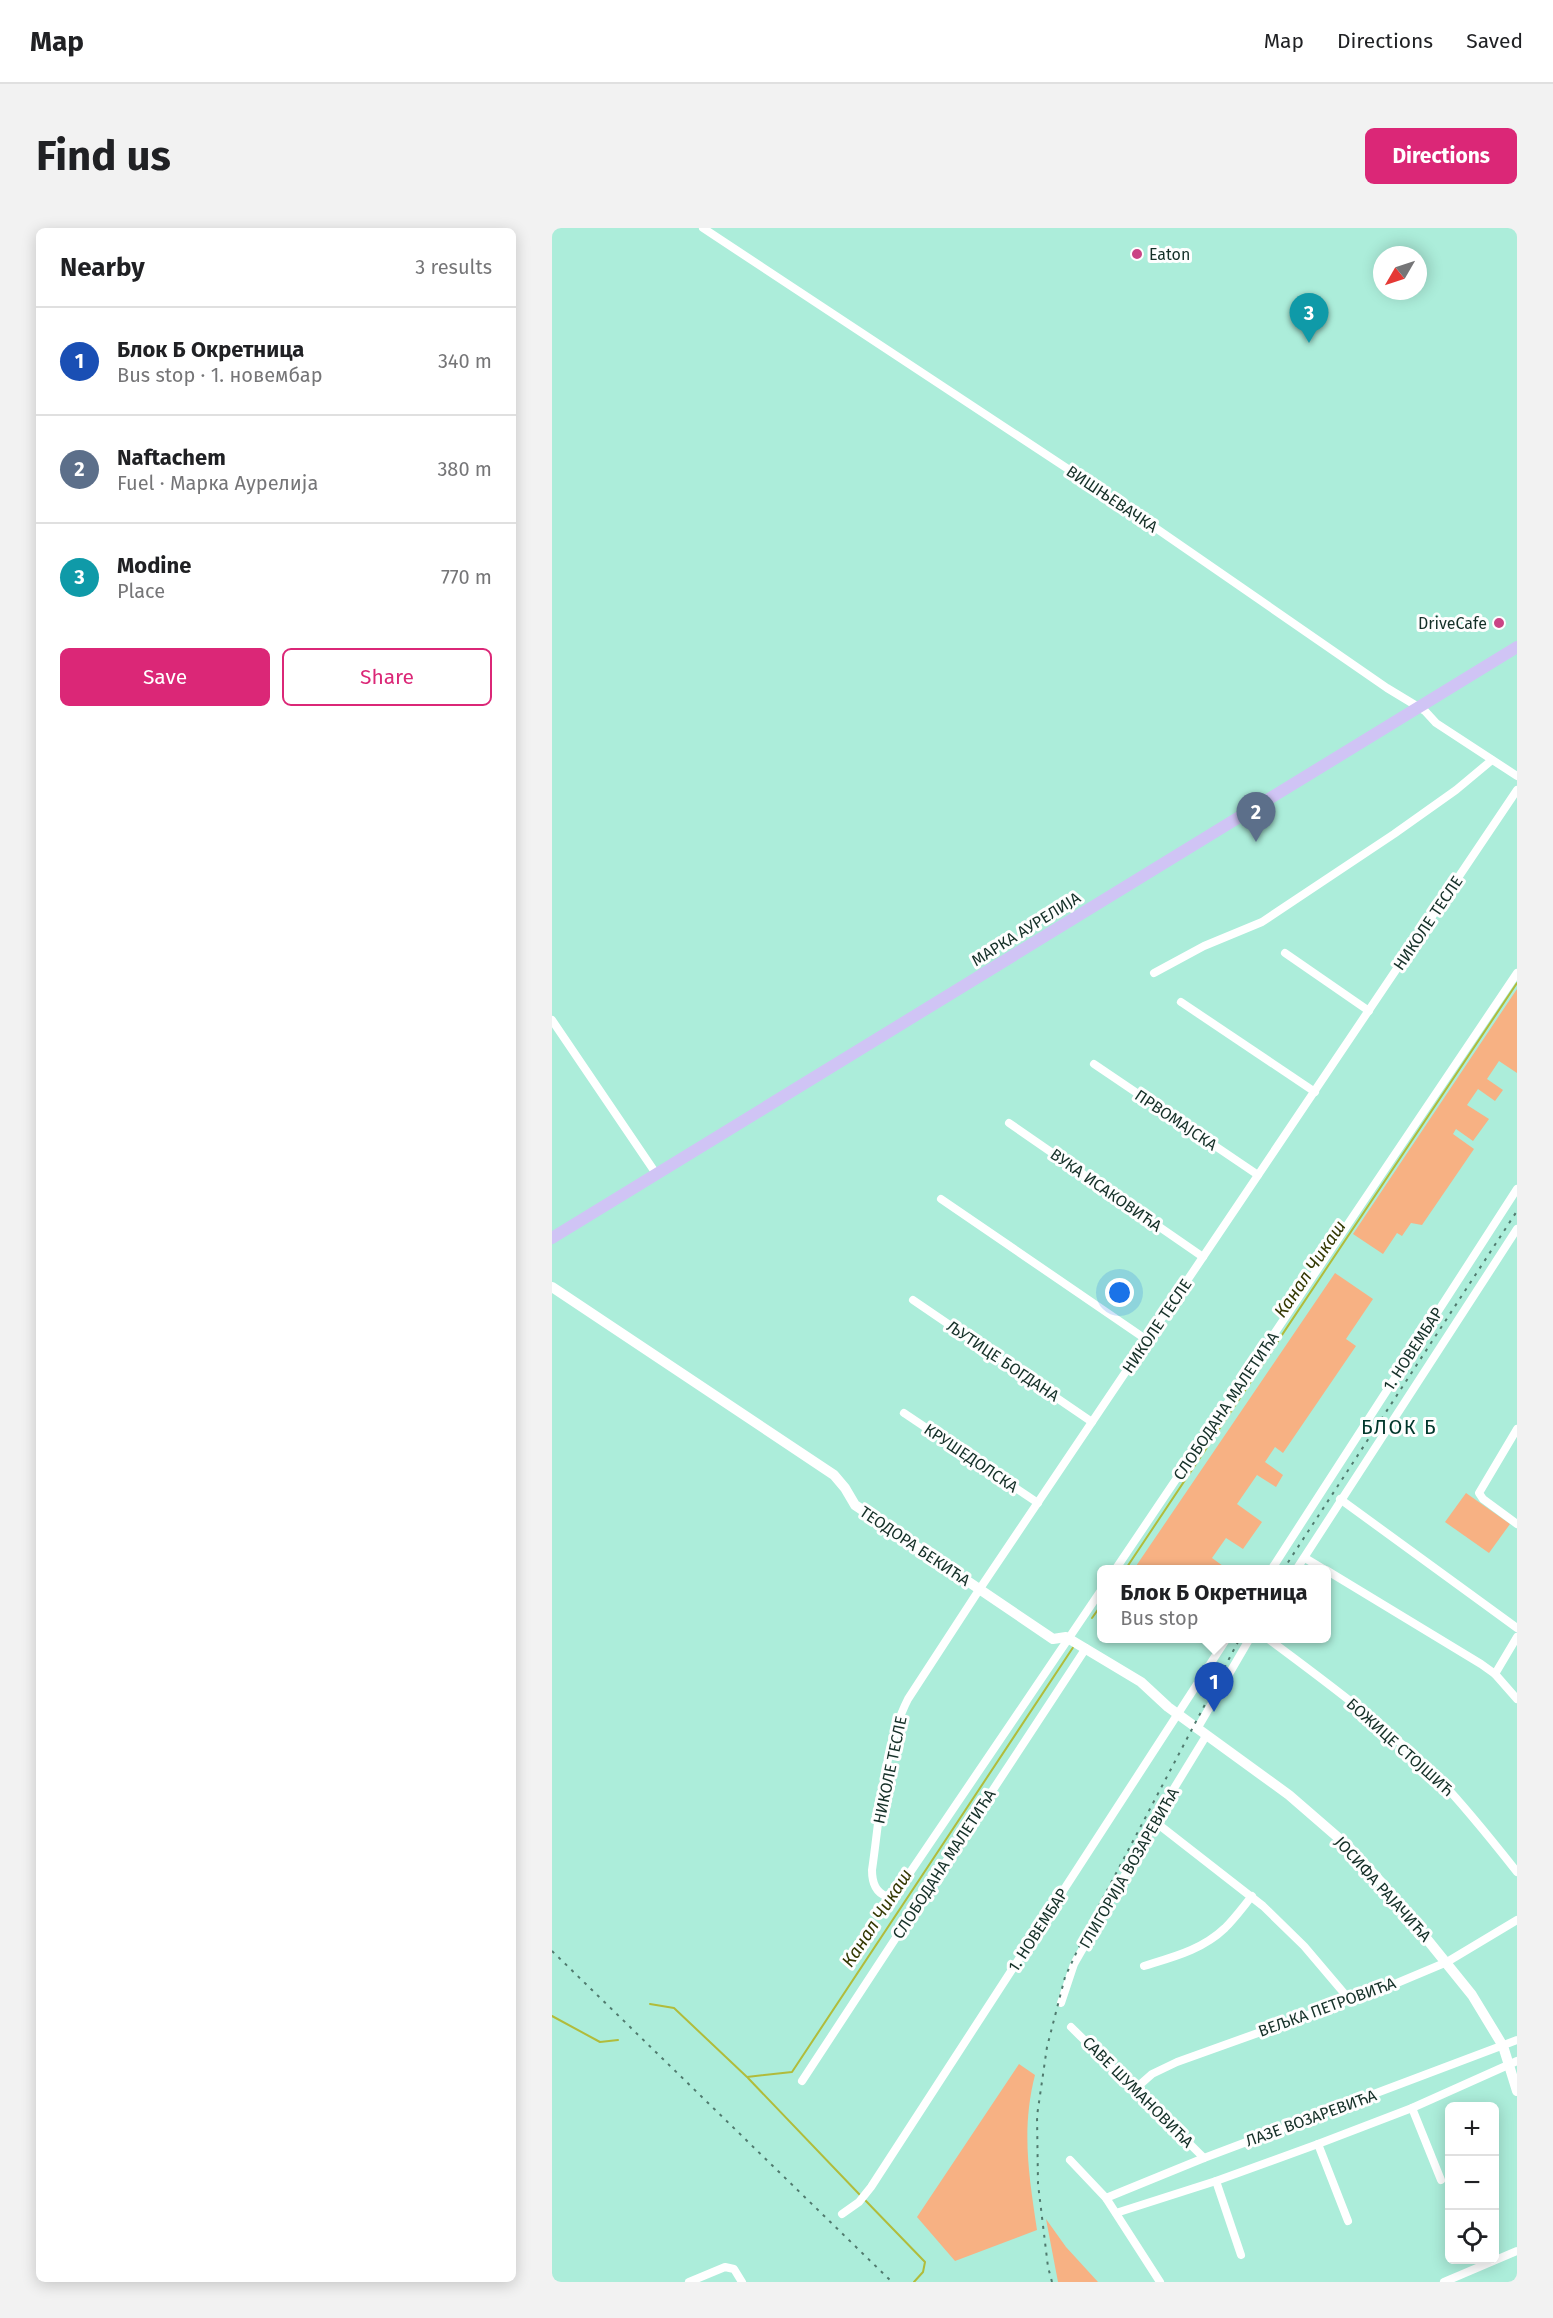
<!DOCTYPE html>
<meta charset="utf-8">
<style>
body{margin:0;font-family:"Fira Sans",sans-serif;background:#f2f2f2;color:#202124}
.controls{position:absolute;right:18px;bottom:18px;display:grid;overflow:hidden;border-radius:9px;box-shadow:0 3px 15px #0003}
.controls button{width:54px;height:54px;display:grid;place-items:center;padding:0;border:0;border-bottom:2px solid #e0e0e0;background:#fff;color:#202124;font:30px sans-serif}
.compass{position:absolute;left:821px;top:18px;width:54px;height:54px;border-radius:50%;background:#fff;box-shadow:0 3px 15px #0003;rotate:231deg}
.you{position:absolute;left:568px;top:1065px;width:21px;height:21px;margin:-15px;border:4px solid #fff;border-radius:50%;background:#1a73e8;box-shadow:0 0 0 9px #1a73e833}
.badge{display:grid;place-items:center;width:39px;height:39px;border-radius:50%;background:#db2777;color:#fff;font-size:20px;font-weight:700}
.pin{position:absolute;translate:-50% -50px;filter:drop-shadow(0 2px 3px #0008)}
.pin::after{content:'';position:absolute;top:32px;width:21px;height:18px;background:inherit;clip-path:polygon(0 0,100% 0,50% 100%)}
.popup{position:absolute;left:545px;top:1337px;width:234px;height:78px;box-sizing:border-box;display:grid;place-content:center;border-radius:9px;background:#fff;filter:drop-shadow(0 2px 4px #0005);font-size:20px;white-space:nowrap;color:#757577}
.popup b{font-size:22px;color:#202124}
.popup::after{content:'';position:absolute;left:50%;top:100%;margin-left:-12px;border:12px solid transparent;border-top-color:#fff}
.list{margin:0;padding:0;list-style:none}
h2{display:flex;justify-content:space-between;align-items:center;height:78px;margin:0;padding:0 24px;font-size:26px}
h2 small{font-size:20px;font-weight:400;color:#757577}
.list li{display:grid;grid-template-columns:39px 1fr auto;gap:18px;align-items:center;box-sizing:border-box;height:108px;padding:0 24px;border-top:2px solid #e0e0e0}
.list b{display:block;font-size:22px;white-space:nowrap}
.list p{margin:0;font-size:20px;white-space:nowrap;color:#757577}
.list em{font-size:20px;font-style:normal;color:#757577}
.actions{display:flex;gap:12px;padding:18px 24px}
.actions a{flex:1;padding:14px 0;border:2px solid #db2777;border-radius:9px;text-align:center;font-size:21px;color:#db2777}
.actions .main{background:#db2777;color:#fff}
.icon{flex:none;width:33px;height:33px;fill:none;stroke:currentColor;stroke-width:2;stroke-linecap:round;stroke-linejoin:round}
.map{position:relative;flex:none;width:965px;height:2054px;overflow:hidden;border-radius:9px}
header{display:flex;align-items:center;gap:36px;box-sizing:border-box;height:84px;padding:0 30px;background:#fff;border-bottom:2px solid #e0e0e0}
header strong{font-size:28px}
nav{display:flex;gap:33px;margin-inline-start:auto;font-size:21px}
.intro{display:flex;align-items:center;justify-content:space-between;box-sizing:border-box;height:144px;padding:0 36px}
h1{margin:0;font-size:42px}
.button{padding:15px 27px;border-radius:9px;background:#db2777;color:#fff;font-size:21px;font-weight:700}
main{display:flex;gap:36px;padding:0 36px}
aside{flex:1;background:#fff;border-radius:9px;box-shadow:0 3px 15px #0003}
.map>svg:first-child{display:block}
.green{fill:#f7b183}
.lines{fill:none;stroke-linecap:round;stroke-linejoin:round}
.stream{stroke:#b1bc3b;stroke-width:2}
.minor{stroke:#fff;stroke-width:8}
.tertiary{stroke:#fff;stroke-width:10}
.primary{stroke:#d0c4f5;stroke-width:12}
.rail{stroke:#507a6e;stroke-width:2;stroke-dasharray:3 6;stroke-linecap:butt}
.poi-dot{fill:#ca4485;stroke:#fefefe;stroke-width:2}
.labels{text-anchor:middle;dominant-baseline:central;stroke-width:6;stroke-linejoin:round;paint-order:stroke}
.poi-label{font-size:16px;fill:#153028;stroke:#fefefe;text-anchor:start}
.street-label{font-size:16px;fill:#153028;stroke:#fefefe}
.water-label{font-size:18px;font-style:italic;fill:#353903;stroke:#fefefe}
.quarter-label{font-size:20px;letter-spacing:1.5px;fill:#01372c;stroke:#fefefe}
</style>
<header>
<strong>Map</strong>
<nav><a>Map</a><a>Directions</a><a>Saved</a></nav>
</header>
<div class="intro"><h1>Find us</h1><a class="button">Directions</a></div>
<main>
<aside>
<h2>Nearby<small>3 results</small></h2>
<ul class="list">
<li><span class="badge" style="background:#1a4fb4">1</span><div><b>Блок Б Окретница</b><p>Bus stop · 1. новембар</p></div><em>340 m</em></li>
<li><span class="badge" style="background:#5c6f8a">2</span><div><b>Naftachem</b><p>Fuel · Марка Аурелија</p></div><em>380 m</em></li>
<li><span class="badge" style="background:#0f9aa8">3</span><div><b>Modine</b><p>Place</p></div><em>770 m</em></li>
</ul>
<div class="actions"><a class="main">Save</a><a>Share</a></div>
</aside>
<div class="map">
<svg width="965" height="2054" viewBox="0 0 965 2054">
<rect width="100%" height="100%" fill="#acedda"/>
<!-- green -->
<g class="green">
<polygon points="965,761 965,845 947,833 935,851 951,862 943,873 926,861 915,877 937,891 921,913 904,901 901,906 922,921 870,997 859,995 850,1008 845,1005 831,1026 801,1006"/>
<polygon points="783,1045 821,1071 794,1111 804,1118 731,1225 723,1219 713,1234 731,1247 724,1259 705,1247 685,1276 710,1294 691,1321 674,1310 660,1330 671,1338 669,1341 582,1341"/>
<polygon points="914,1265 958,1296 937,1325 893,1294"/>
<path d="M467,1836L483,1847C469,1902 477,1947 485,2002L403,2033L365,1989Z"/>
<polygon points="494,1991 514,2019 546,2054 506,2054"/>
</g>
<g class="lines">
<!-- stream -->
<g class="stream">
<polyline points="573,1342 965,755"/>
<polyline points="540,1390 550,1376"/>
<polyline points="98,1776 122,1780 195,1849 240,1844 522,1418"/>
<polyline points="0,1788 48,1814 66,1812"/>
<polyline points="196,1850 308,1967"/>
<polyline points="312,1971 373,2034 371,2044 362,2054"/>
</g>
<!-- minor -->
<g class="minor">
<polyline points="151,0 566,274 835,460 873,483 884,495 965,548"/>
<polyline points="733,725 817,783"/>
<polyline points="602,745 652,718 710,694 842,606 904,562 940,532"/>
<polyline points="629,774 763,864"/>
<polyline points="0,792 105,947"/>
<polyline points="542,836 706,947"/>
<polyline points="457,895 651,1029"/>
<polyline points="389,971 595,1112"/>
<polyline points="361,1072 540,1194"/>
<polyline points="352,1185 486,1275"/>
<polyline points="965,1201 927,1265 931,1271 965,1296"/>
<polyline points="788,1271 965,1400"/>
<polyline points="753,1330 773,1342"/>
<polyline points="563,1342 965,745"/>
<polyline points="719,1342 965,961"/>
<polyline points="744,1342 965,1001"/>
<polyline points="774,1342 929,1436 943,1446 965,1471"/>
<path d="M550,1361L355,1649L345,1661L334,1668C323,1664 320,1653 320,1642C328,1588 331,1520 356,1471L427,1362L965,562"/>
<path d="M715,1410C773,1453 831,1496 882,1546C912,1577 939,1611 965,1644"/>
<polyline points="943,1446 965,1409"/>
<polyline points="645,1501 698,1410"/>
<polyline points="602,1593 711,1678 752,1718 797,1771"/>
<path d="M592,1738C621,1729 650,1722 673,1700C683,1690 691,1679 700,1668"/>
<polyline points="509,1775 522,1736 586,1624 602,1593 654,1508"/>
<polyline points="519,1799 652,1930"/>
<polyline points="250,1853 534,1420"/>
<polyline points="583,1861 600,1846 625,1834 845,1755 895,1734 965,1692"/>
<polyline points="860,1880 889,1952"/>
<polyline points="766,1916 796,1993"/>
<polyline points="518,1932 554,1970 608,2054"/>
<polyline points="664,1953 689,2027"/>
<polyline points="554,1970 652,1930 965,1812"/>
<polyline points="564,1985 664,1953 766,1916 860,1880 965,1833"/>
<polyline points="290,1986 307,1974 319,1959 675,1410"/>
<polyline points="137,2054 173,2039 182,2041 190,2054"/>
<polyline points="892,2054 965,2023"/>
</g>
<!-- tertiary -->
<polyline class="tertiary" points="0,1059 282,1247 293,1260 303,1277 501,1411 514,1409 589,1454 616,1479 737,1567 797,1619 828,1653 920,1767 951,1818 965,1863"/>
<!-- primary -->
<polyline class="primary" points="0,1010 965,419"/>
<!-- rail -->
<g class="rail">
<polyline points="731,1342 965,983"/>
<polyline points="0,1723 340,2054"/>
<polyline points="500,2054 496,2039 486,1956 485,1888 495,1819 513,1749 541,1689 688,1410"/>
</g>
</g>
<!-- markers -->
<g class="poi-dot">
<circle cx="585" cy="26" r="6"/>
<circle cx="947" cy="395" r="6"/>
</g>
<g class="labels">
<!-- poi labels -->
<g class="poi-label">
<text x="597" y="26">Eaton</text>
<text x="935" y="395" text-anchor="end">DriveCafe</text>
</g>
<!-- street labels -->
<g class="street-label">
<text transform="translate(560 271) rotate(34)">ВИШЊЕВАЧКА</text>
<text transform="translate(876 695) rotate(-56)">НИКОЛЕ ТЕСЛЕ</text>
<text transform="translate(474 701) rotate(-32)">МАРКА АУРЕЛИЈА</text>
<text transform="translate(624 892) rotate(34)">ПРВОМАЈСКА</text>
<text transform="translate(554 962) rotate(35)">ВУКА ИСАКОВИЋА</text>
<text transform="translate(605 1098) rotate(-56)">НИКОЛЕ ТЕСЛЕ</text>
<text transform="translate(861 1121) rotate(-57)">1. НОВЕМБАР</text>
<text transform="translate(451 1133) rotate(34)">ЉУТИЦЕ БОГДАНА</text>
<text transform="translate(674 1178) rotate(-56)">СЛОБОДАНА МАЛЕТИЋА</text>
<text transform="translate(419 1230) rotate(34)">КРУШЕДОЛСКА</text>
<text transform="translate(363 1318) rotate(34)">ТЕОДОРА БЕКИЋА</text>
<text transform="translate(848 1519) rotate(42)">БОЖИЦЕ СТОЈШИЋ</text>
<text transform="translate(338 1542) rotate(-78)">НИКОЛЕ ТЕСЛЕ</text>
<text transform="translate(392 1636) rotate(-57)">СЛОБОДАНА МАЛЕТИЋА</text>
<text transform="translate(577 1640) rotate(-60)">ГЛИГОРИЈА ВОЗАРЕВИЋА</text>
<text transform="translate(831 1661) rotate(48)">ЈОСИФА РАЈАЧИЋА</text>
<text transform="translate(486 1702) rotate(-57)">1. НОВЕМБАР</text>
<text transform="translate(775 1779) rotate(-20)">ВЕЉКА ПЕТРОВИЋА</text>
<text transform="translate(586 1864) rotate(45)">САВЕ ШУМАНОВИЋА</text>
<text transform="translate(759 1890) rotate(-20)">ЛАЗЕ ВОЗАРЕВИЋА</text>
</g>
<!-- water labels -->
<g class="water-label">
<text transform="translate(758 1041) rotate(-56)">Канал Чикаш</text>
<text transform="translate(325 1690) rotate(-57)">Канал Чикаш</text>
</g>
<!-- quarter labels -->
<g class="quarter-label">
<text x="847" y="1199">БЛОК Б</text>
</g>
</g>
</svg>
<div class="controls">
<button>+</button>
<button>−</button>
<button><svg class="icon" aria-label="locate" viewBox="0 0 24 24"><circle cx="12" cy="12" r="6"/><path d="M12 2v4M12 18v4M2 12h4M18 12h4"/></svg></button>
</div>
<svg class="compass" viewBox="-18 -18 36 36"><path d="M0-13l5 13h-10z" fill="#e53935"/><path d="M0 13l5-13h-10z" fill="#757577"/></svg>
<div class="you"></div>
<div class="pin badge" style="left:662px;top:1484px;background:#1a4fb4">1</div>
<div class="popup"><b>Блок Б Окретница</b>Bus stop</div>
<div class="pin badge" style="left:704px;top:614px;background:#5c6f8a">2</div>
<div class="pin badge" style="left:757px;top:115px;background:#0f9aa8">3</div>
</div>
</main>
